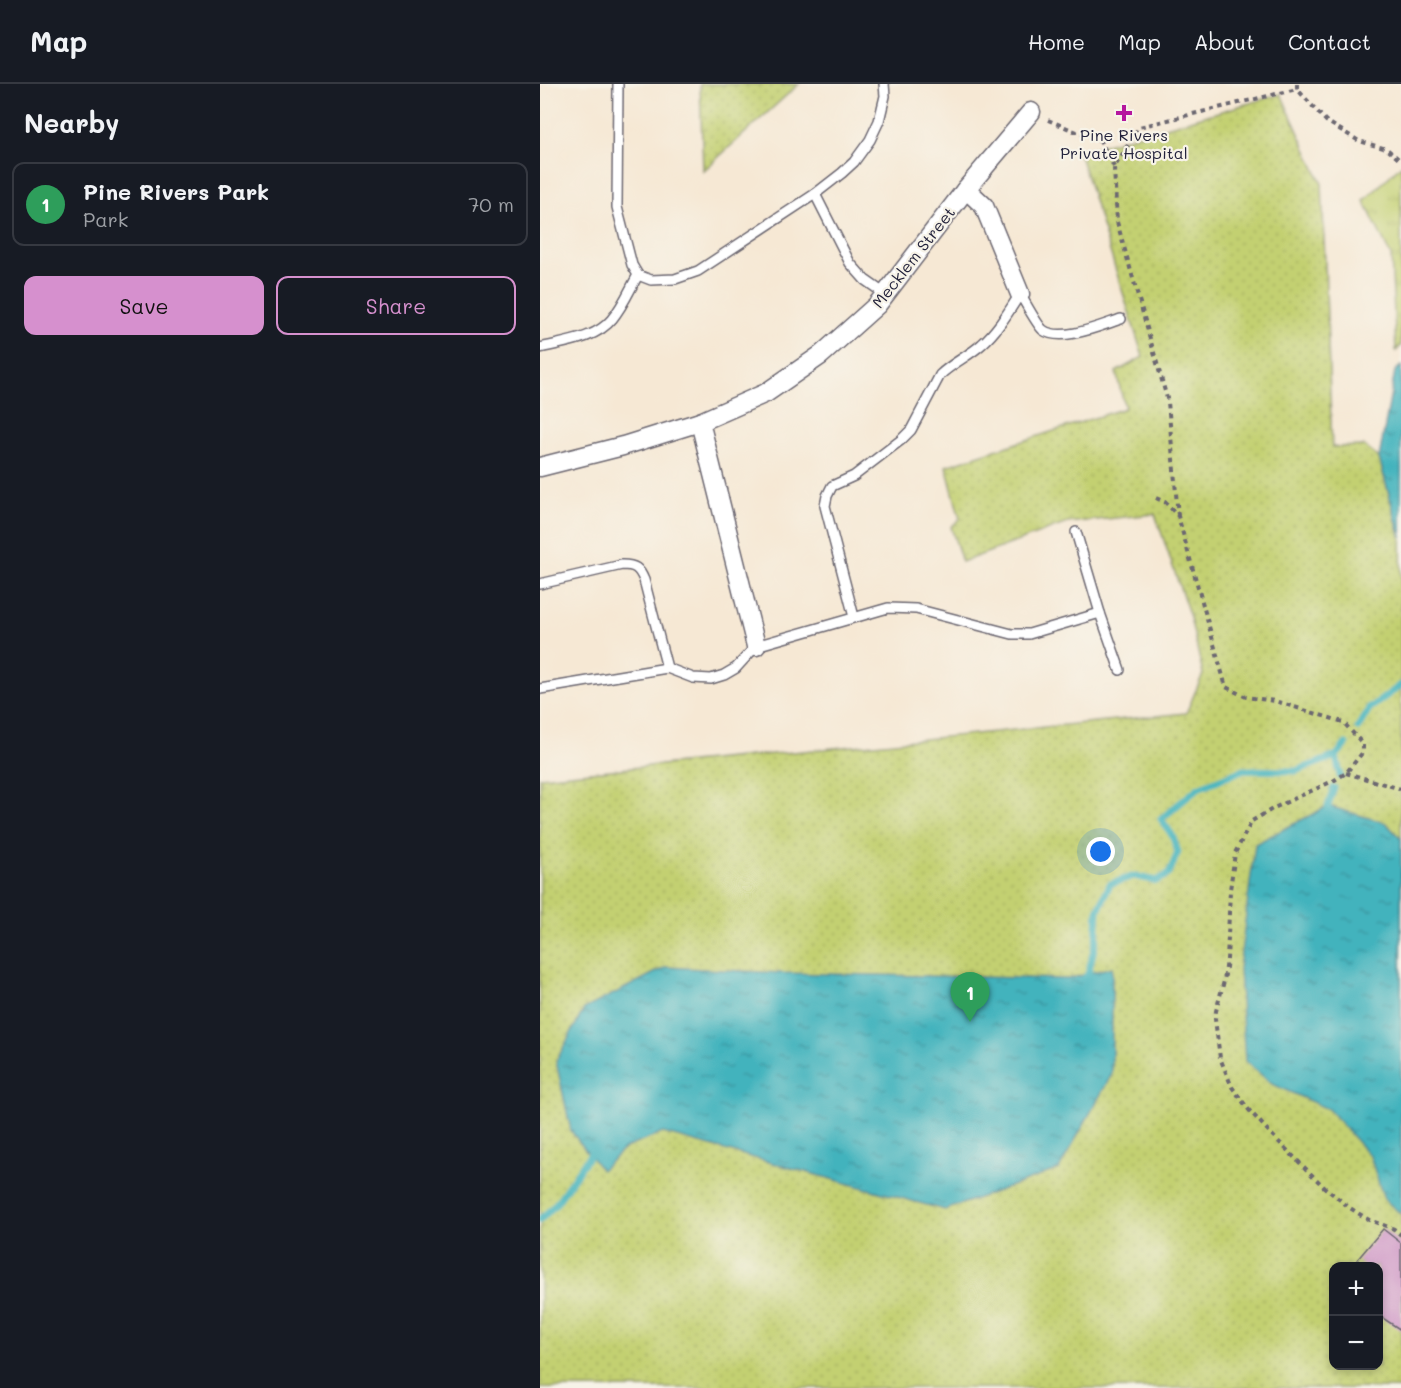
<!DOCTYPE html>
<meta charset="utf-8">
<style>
body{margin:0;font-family:Mali,sans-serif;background:#20242c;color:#f1f3f6}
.controls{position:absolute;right:18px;bottom:18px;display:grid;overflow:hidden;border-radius:12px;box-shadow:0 3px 9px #0003}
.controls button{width:54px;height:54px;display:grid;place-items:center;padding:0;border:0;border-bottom:2px solid #363941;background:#171b24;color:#f1f3f6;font:30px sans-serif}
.you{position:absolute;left:561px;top:768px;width:21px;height:21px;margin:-15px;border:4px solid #fff;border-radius:50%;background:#1a73e8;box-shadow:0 0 0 9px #1a73e833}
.badge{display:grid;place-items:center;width:39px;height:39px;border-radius:50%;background:#d690ce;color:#fff;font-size:20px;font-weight:700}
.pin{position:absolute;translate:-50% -50px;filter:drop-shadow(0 2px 3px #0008)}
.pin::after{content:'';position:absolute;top:32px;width:21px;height:18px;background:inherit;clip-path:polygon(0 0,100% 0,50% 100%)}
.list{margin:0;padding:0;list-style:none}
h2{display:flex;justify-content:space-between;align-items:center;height:78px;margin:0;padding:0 24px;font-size:26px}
h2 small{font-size:20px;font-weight:400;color:#9ea1a6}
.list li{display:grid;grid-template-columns:39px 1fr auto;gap:18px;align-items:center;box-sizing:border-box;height:84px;margin:0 12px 12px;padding:0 12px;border:2px solid #363941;border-radius:12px}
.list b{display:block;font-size:22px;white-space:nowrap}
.list p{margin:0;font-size:20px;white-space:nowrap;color:#9ea1a6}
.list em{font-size:20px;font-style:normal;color:#9ea1a6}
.actions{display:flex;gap:12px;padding:18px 24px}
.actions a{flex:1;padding:14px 0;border:2px solid #d690ce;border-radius:12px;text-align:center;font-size:21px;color:#d690ce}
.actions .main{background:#d690ce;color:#111}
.map{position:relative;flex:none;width:861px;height:1304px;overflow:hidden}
header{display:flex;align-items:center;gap:36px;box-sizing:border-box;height:84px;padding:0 30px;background:#171b24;border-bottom:2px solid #363941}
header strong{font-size:28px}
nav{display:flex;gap:33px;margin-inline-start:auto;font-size:21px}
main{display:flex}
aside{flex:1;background:#171b24}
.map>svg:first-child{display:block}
.grass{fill:url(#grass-tufts);stroke:#727956;stroke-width:1.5}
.park{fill:url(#park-dots);stroke:#727956;stroke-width:1.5;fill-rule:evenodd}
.water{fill:url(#water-ripples);stroke:#326a7c;stroke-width:1.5}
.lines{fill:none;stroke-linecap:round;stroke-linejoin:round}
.stream{stroke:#43b3bd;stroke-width:7}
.building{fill:#ca8dc3}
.lane-casing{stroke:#6c6771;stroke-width:12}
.street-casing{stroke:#6c6771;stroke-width:21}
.path{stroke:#6c6771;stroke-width:4;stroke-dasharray:4.5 4.5;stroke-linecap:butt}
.lane{stroke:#fff;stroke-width:9}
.street{stroke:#fff;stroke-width:18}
.poi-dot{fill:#b5179e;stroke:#f7f3e8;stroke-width:2}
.labels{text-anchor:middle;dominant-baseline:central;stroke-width:4.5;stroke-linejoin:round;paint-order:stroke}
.poi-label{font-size:16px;fill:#22223b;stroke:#f7f3e8}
.street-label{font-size:16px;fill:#22223b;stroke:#f7f3e8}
</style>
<header>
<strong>Map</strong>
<nav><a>Home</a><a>Map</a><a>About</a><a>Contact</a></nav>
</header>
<main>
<aside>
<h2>Nearby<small></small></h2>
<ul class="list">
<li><span class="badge" style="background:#2e9e5b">1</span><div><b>Pine Rivers Park</b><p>Park</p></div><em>70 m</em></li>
</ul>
<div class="actions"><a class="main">Save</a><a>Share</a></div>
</aside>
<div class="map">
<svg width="861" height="1304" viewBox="0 0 861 1304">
<defs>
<pattern id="grass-tufts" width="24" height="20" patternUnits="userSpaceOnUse" patternTransform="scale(1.5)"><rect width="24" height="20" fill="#c3d071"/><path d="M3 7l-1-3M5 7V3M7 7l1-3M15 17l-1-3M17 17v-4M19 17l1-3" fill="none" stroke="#a7b263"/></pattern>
<pattern id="park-dots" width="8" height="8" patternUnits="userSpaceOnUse" patternTransform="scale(1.5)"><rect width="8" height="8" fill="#c3d071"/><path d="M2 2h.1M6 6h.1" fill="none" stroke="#a7b263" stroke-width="1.8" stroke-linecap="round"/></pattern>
<pattern id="water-ripples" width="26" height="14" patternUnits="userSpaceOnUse" patternTransform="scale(1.5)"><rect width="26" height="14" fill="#43b3bd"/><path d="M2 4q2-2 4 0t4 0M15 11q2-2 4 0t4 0" fill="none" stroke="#38919b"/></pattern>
</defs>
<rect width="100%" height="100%" fill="#f7f3e8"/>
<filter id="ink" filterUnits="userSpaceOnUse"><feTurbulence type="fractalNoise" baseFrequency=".0167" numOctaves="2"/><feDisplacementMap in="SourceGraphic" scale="12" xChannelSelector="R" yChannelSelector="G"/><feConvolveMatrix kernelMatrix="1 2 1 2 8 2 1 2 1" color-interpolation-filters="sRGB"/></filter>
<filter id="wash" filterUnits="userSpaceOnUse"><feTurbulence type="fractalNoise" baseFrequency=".008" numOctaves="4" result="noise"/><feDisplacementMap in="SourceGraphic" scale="24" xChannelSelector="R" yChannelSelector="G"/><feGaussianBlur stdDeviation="1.35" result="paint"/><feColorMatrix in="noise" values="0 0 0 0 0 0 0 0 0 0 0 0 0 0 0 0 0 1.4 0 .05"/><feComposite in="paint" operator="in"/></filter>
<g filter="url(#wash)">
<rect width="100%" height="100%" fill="#f6e8d4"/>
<!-- grass -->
<polygon class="grass" points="861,81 861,262 856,267 851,172 824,117"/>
<!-- park -->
<g class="park">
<polygon points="160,0 259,0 163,87"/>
<path d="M741,10L782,100L792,363L824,362L839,374L861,454V1304H0V693L646,629L663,590L650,533L615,430L527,439L422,478L411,443L420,435L406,382L585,324L576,288L603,273L539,68ZM794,1182H838V1282H794Z"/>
</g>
<!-- water -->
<g class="water">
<polygon points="861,282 861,454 839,374 855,287"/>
<polygon points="788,722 846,739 861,755 861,1130 844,1115 830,1072 788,1025 732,1000 705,977 699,885 715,760"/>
<polygon points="126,883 242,889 528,895 572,883 572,990 519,1085 405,1126 123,1049 85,1064 61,1086 31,1047 16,977 44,925"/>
</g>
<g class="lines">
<!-- stream -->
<g class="stream">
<polyline points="818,644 829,625 861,601"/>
<polyline points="796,672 800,692"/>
<polyline points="788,729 788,722 794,704"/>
<polyline points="543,896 548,890 556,856 558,827 570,800 594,792 616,797 629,790 638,768 632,751 621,735 658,704 703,686 756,687 796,672 806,660"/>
<polyline points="0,1136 15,1121 53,1066"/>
</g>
</g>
<g id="blocks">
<!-- building -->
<polygon class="building" points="843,1145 861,1159 861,1246 838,1231 838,1182 825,1182 817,1176"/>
</g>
</g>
<g filter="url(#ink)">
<use href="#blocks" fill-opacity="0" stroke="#6c6771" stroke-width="1.5"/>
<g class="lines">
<!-- lane casing -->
<g class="lane-casing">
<g id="lane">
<polyline points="78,0 77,123 92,181 98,191 111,196 135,195 158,187 275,110 302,89 314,78 330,56 339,37 345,12 344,0"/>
<polyline points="275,110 310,179 325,196 345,210"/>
<path d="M0,264C24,258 56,255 72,235C83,222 90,205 98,191"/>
<polyline points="536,448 560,529 580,586"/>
<path d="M0,500L82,481C95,481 99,484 104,496L127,584"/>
<path d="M314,533L285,422L287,412L292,402L314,392L361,356L371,346L400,291C412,279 429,272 442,260C458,246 469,227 480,210C485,218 497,241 503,246C521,259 562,241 581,235"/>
<polyline points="0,605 127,584 153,594 171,595 184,591 196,584 216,562 348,524 376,525 472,550 489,550 560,529"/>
</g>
</g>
<!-- street casing -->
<g class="street-casing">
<g id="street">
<polyline points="426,105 444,122 480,210"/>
<polyline points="160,338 216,562"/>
<polyline points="0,383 83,362 160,338 226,309 281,271 337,221 426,105 491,28"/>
</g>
</g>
<!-- path -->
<g class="path">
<polyline points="757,0 757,5 786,37 819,57 847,65 861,77"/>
<polyline points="508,36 561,58 574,83"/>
<polyline points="616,414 625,418 638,432 686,603 706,613 735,617 803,638 823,660 823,668 806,689 793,697 734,724 712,737 695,769 690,806 687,876 684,897 676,927 675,935 680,974 692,1003 709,1026 732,1051 784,1103 810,1124 829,1136 854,1145 861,1151"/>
<polyline points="638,432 628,318 577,138 574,84 599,43 757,5"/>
<polyline points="806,689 861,705"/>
</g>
<!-- lane -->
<use href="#lane" class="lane"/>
<!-- street -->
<use href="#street" class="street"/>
</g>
</g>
<!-- markers -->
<path class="poi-dot" d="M581 20h6v6h6v6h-6v6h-6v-6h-6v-6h6z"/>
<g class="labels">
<!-- poi labels -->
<g class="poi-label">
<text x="584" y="50">Pine Rivers<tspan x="584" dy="18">Private Hospital</tspan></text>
</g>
<!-- street labels -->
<g class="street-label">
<text transform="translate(373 173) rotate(-52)">Mecklem Street</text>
</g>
</g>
</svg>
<div class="controls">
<button>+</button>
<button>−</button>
</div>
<div class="you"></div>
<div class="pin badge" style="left:430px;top:938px;background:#2e9e5b">1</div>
</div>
</main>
